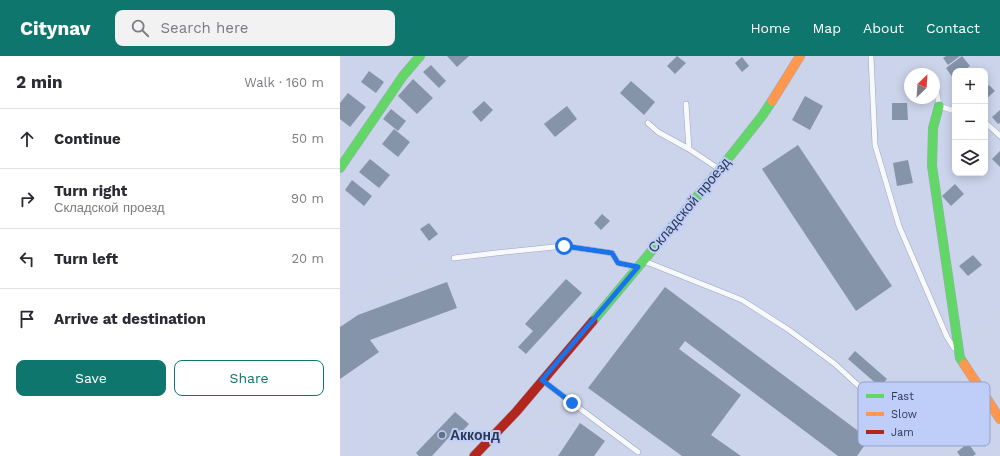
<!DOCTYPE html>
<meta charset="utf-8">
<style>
body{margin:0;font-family:"Work Sans",sans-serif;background:#f2f2f3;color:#2b2b33}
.controls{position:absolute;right:12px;top:12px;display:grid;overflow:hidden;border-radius:8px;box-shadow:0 2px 10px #0003}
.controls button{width:36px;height:36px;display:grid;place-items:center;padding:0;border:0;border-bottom:1px solid #e1e1e2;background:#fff;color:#2b2b33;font:20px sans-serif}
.compass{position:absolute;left:564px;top:12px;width:36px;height:36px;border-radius:50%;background:#fff;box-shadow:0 2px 10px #0003;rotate:25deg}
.stop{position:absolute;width:12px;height:12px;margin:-9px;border:3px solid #1a73e8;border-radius:50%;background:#fff}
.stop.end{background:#1a73e8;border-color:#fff;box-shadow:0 1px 4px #0008}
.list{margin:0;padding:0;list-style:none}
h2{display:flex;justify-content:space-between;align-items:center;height:52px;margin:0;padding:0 16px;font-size:17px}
h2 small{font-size:13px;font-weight:400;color:#7c7c81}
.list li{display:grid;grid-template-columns:26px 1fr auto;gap:12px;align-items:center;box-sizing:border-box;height:60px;padding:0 16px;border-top:1px solid #e1e1e2}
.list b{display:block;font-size:15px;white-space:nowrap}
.list p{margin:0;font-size:13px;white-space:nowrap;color:#7c7c81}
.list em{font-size:13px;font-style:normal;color:#7c7c81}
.actions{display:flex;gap:8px;padding:12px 16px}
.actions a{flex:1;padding:9px 0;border:1px solid #0f766e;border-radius:8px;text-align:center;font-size:14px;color:#0f766e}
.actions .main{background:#0f766e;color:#fff}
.icon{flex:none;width:22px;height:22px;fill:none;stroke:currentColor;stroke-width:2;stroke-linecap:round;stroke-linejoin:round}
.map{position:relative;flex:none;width:660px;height:400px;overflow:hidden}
header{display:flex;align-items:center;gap:24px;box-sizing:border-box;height:56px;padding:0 20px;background:#0f766e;color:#fff}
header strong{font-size:19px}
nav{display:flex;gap:22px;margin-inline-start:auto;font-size:14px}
.search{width:280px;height:36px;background:#f2f2f3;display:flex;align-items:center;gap:10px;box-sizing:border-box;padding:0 14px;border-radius:8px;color:#7c7c81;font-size:15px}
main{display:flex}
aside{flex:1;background:#fff}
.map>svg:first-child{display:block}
.building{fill:#8594a8}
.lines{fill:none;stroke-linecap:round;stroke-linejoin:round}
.lane-casing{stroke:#9ea6bc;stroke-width:6}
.fast-casing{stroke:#9ea6bc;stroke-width:10}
.slow-casing{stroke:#9ea6bc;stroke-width:10}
.jam-casing{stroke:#9ea6bc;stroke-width:10}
.path{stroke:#d1d4db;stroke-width:2;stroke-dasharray:1 3;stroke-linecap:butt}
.lane{stroke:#f7f9fc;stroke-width:5}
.fast{stroke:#63d668;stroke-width:9}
.slow{stroke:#ff974d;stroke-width:9}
.jam{stroke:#b3261e;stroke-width:9}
.route{stroke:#1a73e8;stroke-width:5}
.poi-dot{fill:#656f89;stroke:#becef8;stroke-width:1.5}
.labels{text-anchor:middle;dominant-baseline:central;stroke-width:4;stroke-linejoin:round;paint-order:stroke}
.street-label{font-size:14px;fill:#2e3854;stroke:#becef8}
.poi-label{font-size:14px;font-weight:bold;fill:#2e3854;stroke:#becef8;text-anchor:start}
.key{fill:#becef8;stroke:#93a1c7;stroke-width:1}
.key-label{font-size:11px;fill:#2e3854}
</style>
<header>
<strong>Citynav</strong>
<div class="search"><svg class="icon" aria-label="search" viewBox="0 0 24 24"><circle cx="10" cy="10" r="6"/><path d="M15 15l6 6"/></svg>Search here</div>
<nav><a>Home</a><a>Map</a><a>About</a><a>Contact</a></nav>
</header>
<main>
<aside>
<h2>2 min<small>Walk · 160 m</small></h2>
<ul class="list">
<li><svg class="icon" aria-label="ahead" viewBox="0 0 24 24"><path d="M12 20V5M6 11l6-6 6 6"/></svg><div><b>Continue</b></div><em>50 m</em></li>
<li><svg class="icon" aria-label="right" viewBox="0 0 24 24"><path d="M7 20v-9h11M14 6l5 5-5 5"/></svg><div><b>Turn right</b><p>Складской проезд</p></div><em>90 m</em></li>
<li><svg class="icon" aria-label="left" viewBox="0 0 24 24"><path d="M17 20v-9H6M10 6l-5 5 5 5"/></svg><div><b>Turn left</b></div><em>20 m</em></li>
<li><svg class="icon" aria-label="arrive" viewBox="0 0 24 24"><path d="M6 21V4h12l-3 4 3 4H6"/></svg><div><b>Arrive at destination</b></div></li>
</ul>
<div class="actions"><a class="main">Save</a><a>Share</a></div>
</aside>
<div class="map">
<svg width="660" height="400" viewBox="0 0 660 400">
<rect width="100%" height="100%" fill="#cbd4eb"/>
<!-- building -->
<g class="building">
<polygon points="107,0 129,0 117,11"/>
<polygon points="337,0 346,7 335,18 327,10"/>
<polygon points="606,0 620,0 608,9 603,2"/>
<polygon points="622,0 630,10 623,15 615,15 615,21 613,22 606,12"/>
<polygon points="402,1 409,10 402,16 395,7"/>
<polygon points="91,9 106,25 99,32 83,16"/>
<polygon points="29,15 44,26 36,37 21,26"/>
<polygon points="73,23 93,42 77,58 58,40"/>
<polygon points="291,25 315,46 304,59 280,37"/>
<polygon points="649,29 655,35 645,44 645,33"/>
<polygon points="8,37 26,51 10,71 0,63 0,47"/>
<polygon points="465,40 483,50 470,74 452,64"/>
<polygon points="144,45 153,54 141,66 132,56"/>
<polygon points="552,47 567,47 568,64 552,64"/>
<polygon points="227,50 237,63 215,81 204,68"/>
<polygon points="51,53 66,65 58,75 43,63"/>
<polygon points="660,54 660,67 658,68 652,61"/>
<polygon points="54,73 70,86 58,101 42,88"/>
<polygon points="458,89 552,230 516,255 422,113"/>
<polygon points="660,95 660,111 652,103"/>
<polygon points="30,103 50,119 39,132 19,116"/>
<polygon points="568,104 573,127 557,130 553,107"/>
<polygon points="12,124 32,140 24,150 5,134"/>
<polygon points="615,128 624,138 611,150 602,140"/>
<polygon points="262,158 270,165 261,174 254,167"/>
<polygon points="89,167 98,178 89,185 80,173"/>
<polygon points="633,199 642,209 628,220 619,210"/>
<polygon points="226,223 242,237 186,298 178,291 193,275 185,268"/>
<polygon points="107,226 117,252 30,284 39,296 0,323 0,271 18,259"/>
<polygon points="325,231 529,383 517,400 498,400 345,285 339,293 401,339 371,379 401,400 342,400 248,332"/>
<polygon points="515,295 547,323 540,331 508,303"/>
<polygon points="115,356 129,368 117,381 113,377 92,400 79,400 76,397"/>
<polygon points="240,367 265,385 254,400 218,400"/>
<polygon points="628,387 636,398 633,400 620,400 617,396"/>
</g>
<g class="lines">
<!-- lane casing -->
<g class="lane-casing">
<g id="lane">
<polyline points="531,0 535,89 559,170 607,281 614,292"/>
<polyline points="595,24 599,50 615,55"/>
<polyline points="346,48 349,93"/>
<polyline points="645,66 660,80"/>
<polyline points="308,67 318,76 349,93 379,113"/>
<polyline points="114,202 156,197 224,190 272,197 278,207 296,211"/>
<polyline points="304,205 402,244 449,274 495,308 548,357"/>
<polyline points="203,325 298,396"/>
</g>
</g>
<!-- fast casing -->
<g class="fast-casing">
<g id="fast">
<polyline points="599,50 593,72 592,110 620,302 624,308"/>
<polyline points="0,112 63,20 80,0"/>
<polyline points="253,265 380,113 422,60 432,45"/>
</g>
</g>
<!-- slow casing -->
<g class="slow-casing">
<g id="slow">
<polyline points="432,45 460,0"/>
<polyline points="624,308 660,363"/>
</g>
</g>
<!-- jam casing -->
<g class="jam-casing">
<polyline id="jam" points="134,400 176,356 253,265"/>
</g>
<!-- path -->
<g class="path">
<polyline points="573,0 591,10 593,18"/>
<polyline points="439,59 462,22"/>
<polyline points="0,253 53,225 108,205"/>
<polyline points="630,285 634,280 649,270 660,261"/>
<polyline points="220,329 276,259"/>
<polyline points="541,362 542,376 559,400"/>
<polyline points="183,400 227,353"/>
<polyline points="605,400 634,380 651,372"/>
</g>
<!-- lane -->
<use href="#lane" class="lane"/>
<!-- fast -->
<use href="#fast" class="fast"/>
<!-- slow -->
<use href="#slow" class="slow"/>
<!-- jam -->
<use href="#jam" class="jam"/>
</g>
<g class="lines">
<!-- route -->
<polyline class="route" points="224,190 272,197 278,207 298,211 202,324 232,347"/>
</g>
<!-- markers -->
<circle class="poi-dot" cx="102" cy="379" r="4"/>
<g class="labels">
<!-- street labels -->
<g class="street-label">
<text transform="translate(349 149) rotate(-50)">Складской проезд</text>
</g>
<!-- poi labels -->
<g class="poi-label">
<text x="110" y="379">Акконд</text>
</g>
</g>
<!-- legend -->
<rect x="518" y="326" width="132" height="64" rx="6" class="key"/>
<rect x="526" y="338" width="18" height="4" fill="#63d668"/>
<rect x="526" y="356" width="18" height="4" fill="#ff974d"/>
<rect x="526" y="374" width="18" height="4" fill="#b3261e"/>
<g class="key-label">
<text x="551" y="344">Fast</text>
<text x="551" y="362">Slow</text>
<text x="551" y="380">Jam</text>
</g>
</svg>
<div class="controls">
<button>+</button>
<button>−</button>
<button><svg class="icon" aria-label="layers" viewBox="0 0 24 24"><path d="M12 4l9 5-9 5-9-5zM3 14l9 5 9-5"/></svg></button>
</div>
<svg class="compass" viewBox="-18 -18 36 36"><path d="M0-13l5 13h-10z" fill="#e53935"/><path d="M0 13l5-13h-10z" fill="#7c7c81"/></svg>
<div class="stop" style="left:224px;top:190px"></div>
<div class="stop end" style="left:232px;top:347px"></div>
</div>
</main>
